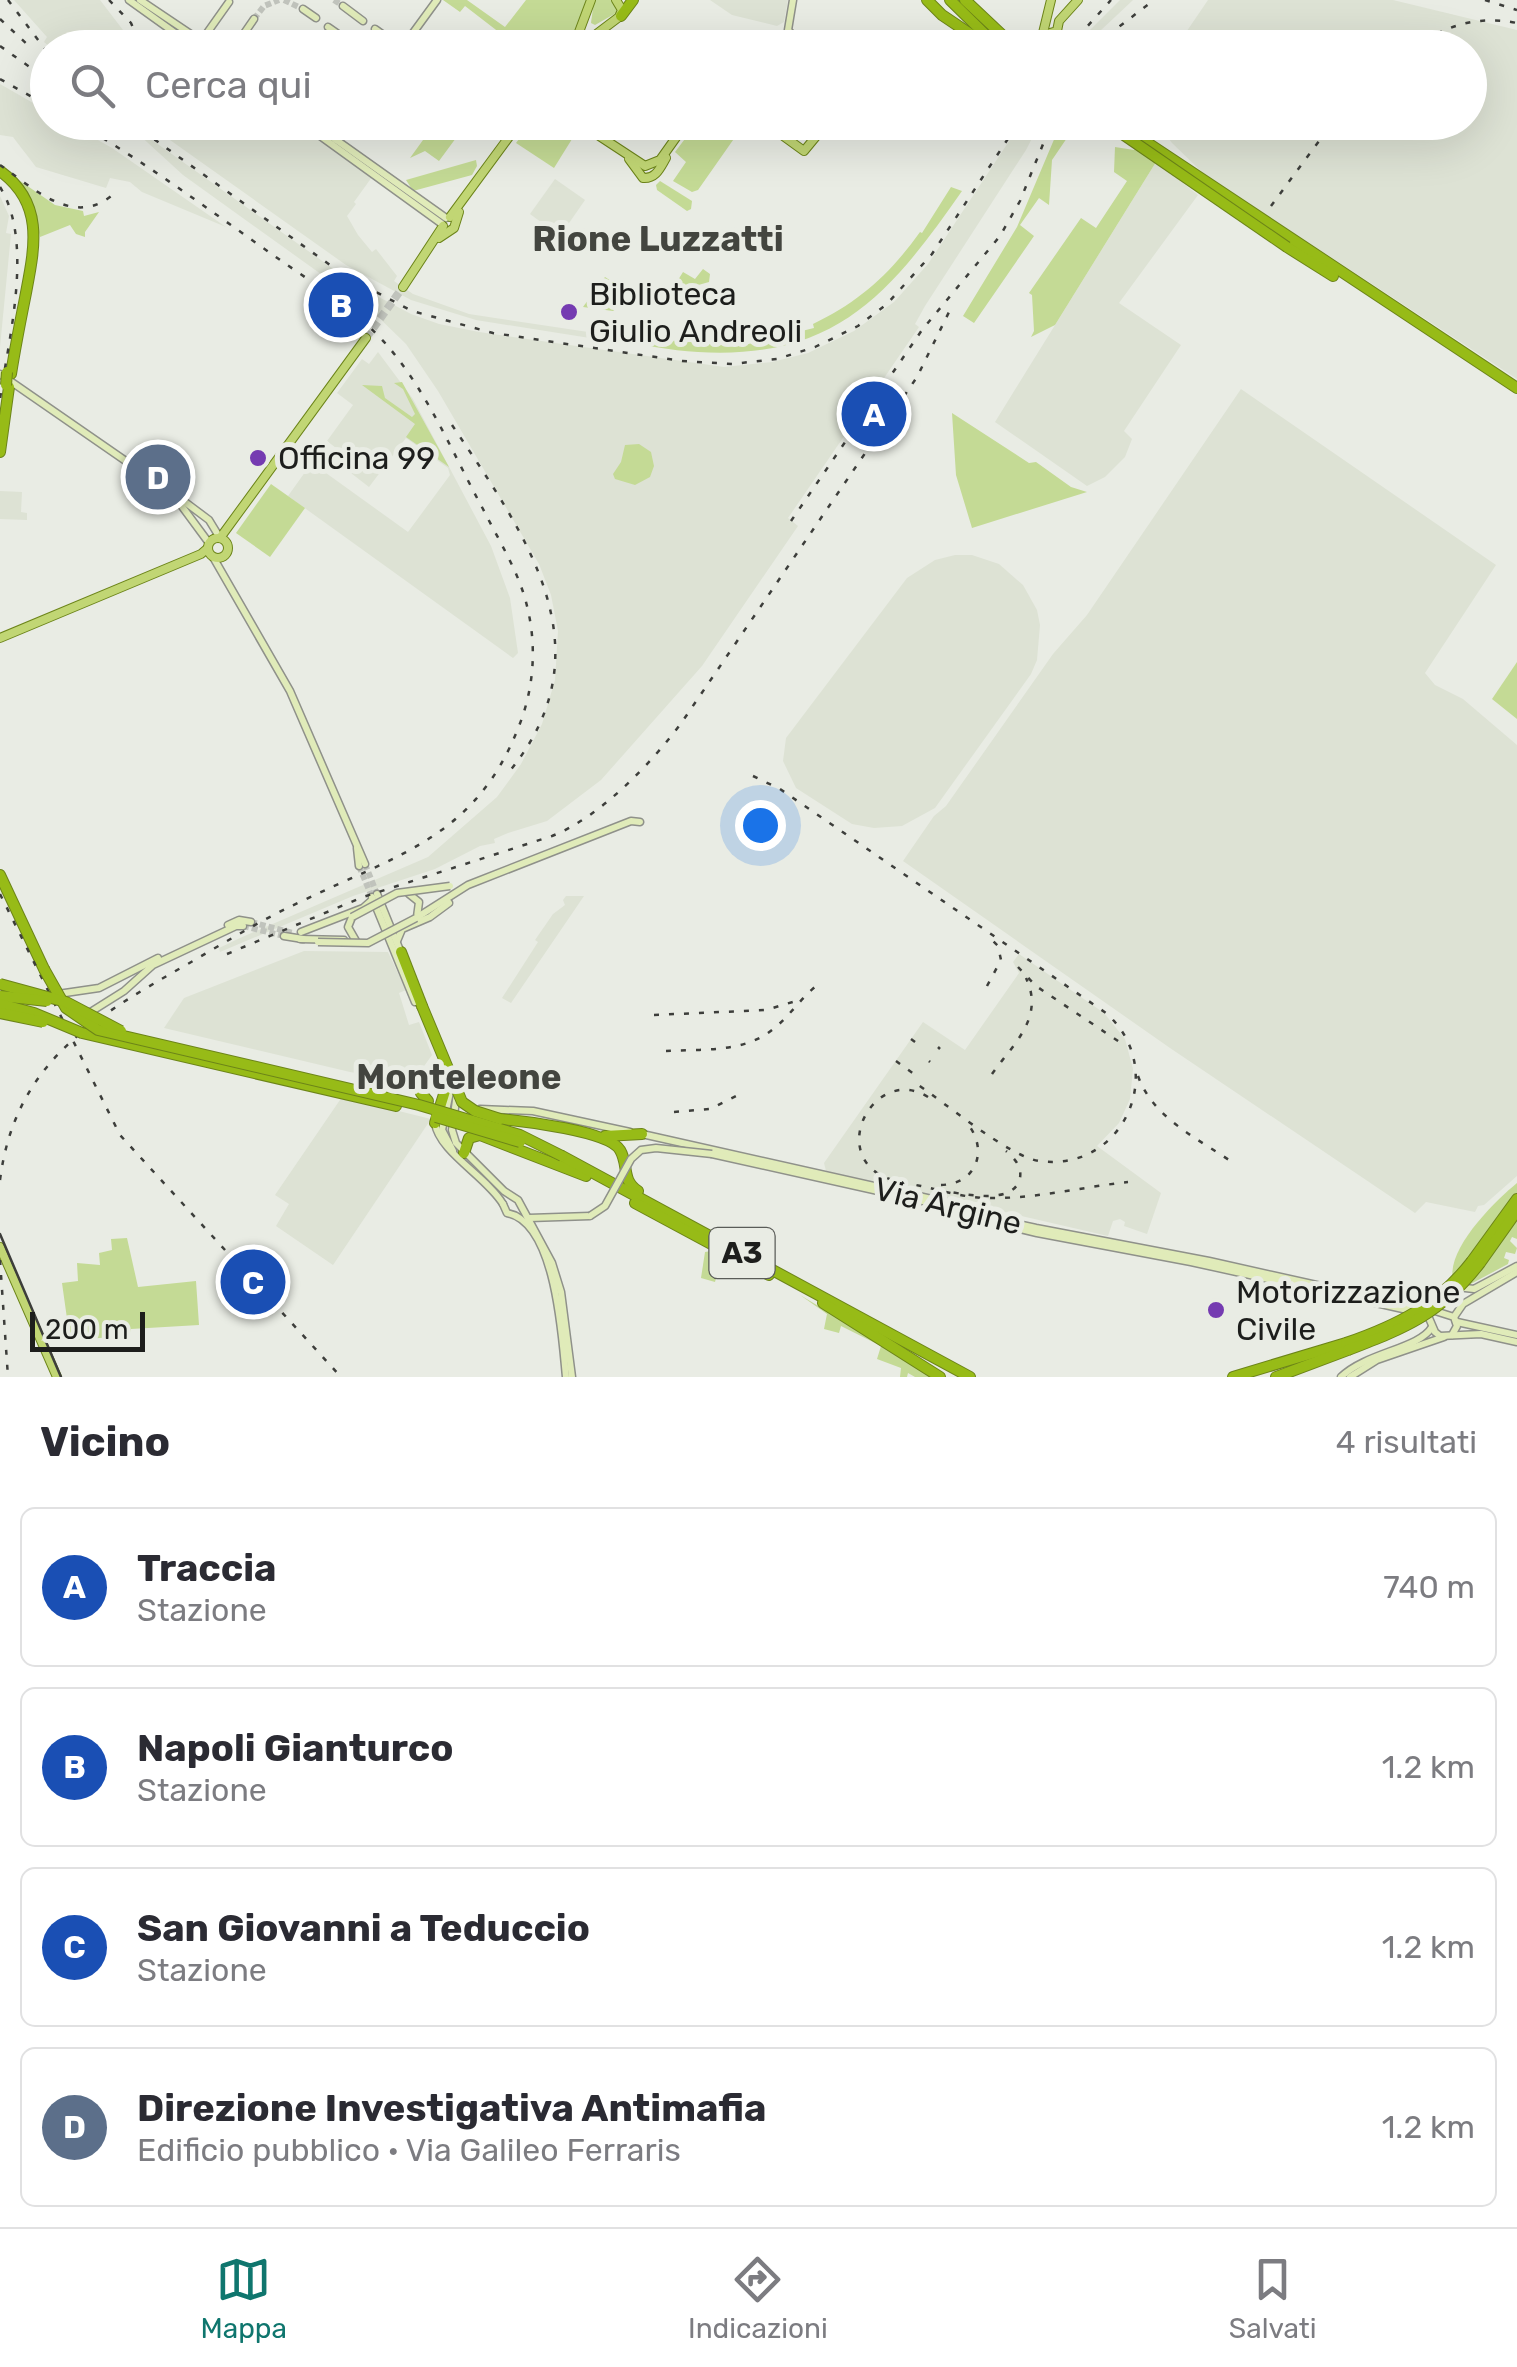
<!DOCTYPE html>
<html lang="it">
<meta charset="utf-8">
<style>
body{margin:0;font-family:Rubik,sans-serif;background:#f7f7f7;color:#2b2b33}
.scale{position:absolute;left:30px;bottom:25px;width:115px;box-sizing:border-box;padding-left:10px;border:5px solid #1d1e1c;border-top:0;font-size:28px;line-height:35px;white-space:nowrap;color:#1d1e1c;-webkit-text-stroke:8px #e9ece4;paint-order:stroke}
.you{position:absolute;left:760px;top:825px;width:35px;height:35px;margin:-25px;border:8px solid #fff;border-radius:50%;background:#1a73e8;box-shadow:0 0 0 15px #1a73e833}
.badge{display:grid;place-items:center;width:65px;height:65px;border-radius:50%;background:#0f766e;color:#fff;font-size:32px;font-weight:700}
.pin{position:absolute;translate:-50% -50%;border:5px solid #fff;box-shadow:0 2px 10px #0006}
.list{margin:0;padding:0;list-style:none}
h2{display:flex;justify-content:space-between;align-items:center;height:130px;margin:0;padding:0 40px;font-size:42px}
h2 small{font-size:32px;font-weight:400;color:#7c7c81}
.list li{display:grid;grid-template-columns:65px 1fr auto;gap:30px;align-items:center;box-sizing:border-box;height:160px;margin:0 20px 20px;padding:0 20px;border:2px solid #e1e1e2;border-radius:15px}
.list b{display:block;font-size:38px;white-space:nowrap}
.list p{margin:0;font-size:32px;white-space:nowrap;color:#7c7c81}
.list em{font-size:32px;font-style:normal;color:#7c7c81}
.icon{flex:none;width:55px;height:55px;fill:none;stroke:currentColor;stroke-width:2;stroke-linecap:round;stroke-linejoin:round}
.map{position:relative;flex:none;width:1517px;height:1377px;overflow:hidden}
.search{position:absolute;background:#fff;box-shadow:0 10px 40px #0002;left:30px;right:30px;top:30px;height:110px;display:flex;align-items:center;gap:25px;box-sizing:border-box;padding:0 35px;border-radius:55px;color:#7c7c81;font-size:38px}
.sheet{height:850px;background:#fff}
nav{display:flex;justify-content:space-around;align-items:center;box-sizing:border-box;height:140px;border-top:2px solid #e1e1e2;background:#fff;font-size:28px;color:#7c7c81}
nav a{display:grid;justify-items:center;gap:5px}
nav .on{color:#0f766e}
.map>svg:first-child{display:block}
.built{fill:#dde2d4}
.green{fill:#c4da95}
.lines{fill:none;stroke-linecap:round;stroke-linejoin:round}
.secondary-tunnel{stroke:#c0c3bc;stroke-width:6;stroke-dasharray:6 3;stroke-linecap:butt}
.primary-tunnel{stroke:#c0c3bc;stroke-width:8;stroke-dasharray:8 4;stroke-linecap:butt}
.secondary-casing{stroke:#8f918a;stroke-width:9}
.primary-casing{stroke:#6c8419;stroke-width:10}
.highway-casing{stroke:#6c8419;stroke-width:12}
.secondary{stroke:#e0ebb9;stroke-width:6}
.primary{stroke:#c1d674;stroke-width:8}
.highway{stroke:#97bb17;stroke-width:10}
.tram{stroke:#3d3e3b;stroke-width:2.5}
.rail{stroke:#3d3e3b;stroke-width:2.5;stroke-dasharray:5 10;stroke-linecap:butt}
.secondary-bridge-casing{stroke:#8f918a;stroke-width:9;stroke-linecap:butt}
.highway-bridge-casing{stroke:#6c8419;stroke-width:12;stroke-linecap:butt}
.secondary-bridge{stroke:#e0ebb9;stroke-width:6}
.highway-bridge{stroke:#97bb17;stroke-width:10}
.poi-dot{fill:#753bb1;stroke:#e9ece4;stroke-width:4}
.labels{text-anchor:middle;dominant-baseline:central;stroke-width:10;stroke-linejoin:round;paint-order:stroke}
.shield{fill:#e9ece4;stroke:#5a5c58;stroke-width:2.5}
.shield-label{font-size:30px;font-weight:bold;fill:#1d1e1c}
.poi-label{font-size:32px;fill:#1d1e1c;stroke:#e9ece4;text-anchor:start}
.street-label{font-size:32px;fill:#1d1e1c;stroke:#e9ece4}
.neighbourhood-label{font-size:35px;font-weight:bold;fill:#43453f;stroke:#e9ece4}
</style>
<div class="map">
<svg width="1517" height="1377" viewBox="0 0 1517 1377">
<rect width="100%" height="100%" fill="#e9ece4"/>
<!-- built -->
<g class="built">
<polygon points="14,0 100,0 136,47 50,47 44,42 47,37"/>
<polygon points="710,0 788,0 784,22 777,26 732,15"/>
<polygon points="1120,0 1133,0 1083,47 1073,47"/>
<polygon points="1208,0 1393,0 1517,30 1517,379 1204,174 1172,143 1157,123 1470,122 1470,48 1176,47"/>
<polygon points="0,84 47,111 48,122 68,123 112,148 226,227 142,192 130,182 110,178 106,188 36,167 13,137 0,135"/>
<polygon points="146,123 296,123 372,177 354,202 356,204 347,216 358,235 372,252 376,249 397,276 394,281 413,294 469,314 615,336 615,342 476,320 411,300 346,265"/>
<polygon points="1021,123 1040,123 1026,150 925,306 915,324 919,327 788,518 798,526 702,666 601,780 547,821 508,833 494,839 495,843 480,846 435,869 353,896 220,952 219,948 240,938 428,857 497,797 521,764 542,724 555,680 558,631 551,595 539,564 438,391 406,344 371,310 183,175 136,132 138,130 356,285 411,314 439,324 479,332 724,367 772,362 808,353 854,331 894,302 928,264"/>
<polygon points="1156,162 1198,195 1119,303 1181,345 1124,431 1132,439 1125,457 1105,477 1087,486 995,422"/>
<polygon points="555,179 585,200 560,236 530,214"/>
<polygon points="0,196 9,216 6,233 11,234 0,347"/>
<polygon points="378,352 413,399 491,546 510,598 518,653 513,658 288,496 313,461 317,462 328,470 326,473 408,532 450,475 448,468 406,438 369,487 334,460 340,451 327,441 353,405 337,393 362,359 369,364"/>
<polygon points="1241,389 1496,565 1425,673 1435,685 1463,699 1517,745 1517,1176 1484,1205 1478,1206 1475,1212 1426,1202 1415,1213 1170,1048 903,861 934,816 946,806 1053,654 1087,615"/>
<polygon points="0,491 22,492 21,512 27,513 27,520 0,519"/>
<polygon points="955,555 972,555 999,564 1023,585 1037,610 1040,625 1037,660 1031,674 935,808 902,826 874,828 852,824 796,788 783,761 786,738 907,578 935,560"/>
<polygon points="566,896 584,896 511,1003 502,998 538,942 535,940 553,914 565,905 563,900"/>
<polygon points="304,951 388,952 406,990 399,993 409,1025 419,1022 432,1055 412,1083 350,1072 164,1028 184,998"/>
<polygon points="1019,954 1104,1013 1125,1039 1133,1069 1130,1099 1119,1123 1097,1146 1161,1193 1147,1234 1124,1226 1125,1222 1120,1219 1113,1221 1108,1236 826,1171 824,1163 923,1022 965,1050 1019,973 1013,962"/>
<polygon points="342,1097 431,1119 333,1265 276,1226 289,1204 275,1195"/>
</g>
<!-- green -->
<g class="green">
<polygon points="443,0 467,0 505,27 526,0 586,0 577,27 563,48 554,47 533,32 521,47 490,47 500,33 465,6 460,12"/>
<polygon points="594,0 613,0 618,12 595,25 591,23"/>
<polygon points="436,122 467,123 439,161 425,151 410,158"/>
<polygon points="531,123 567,123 577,131 554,168 516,143"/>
<polygon points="697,123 745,123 698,190 692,192 673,181 686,162 675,152"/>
<polygon points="1061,123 1067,123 1069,135 1052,160 1049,205 1039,198 1020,225 1034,236 974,323 963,316 1017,227"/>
<polygon points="1115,147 1134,150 1136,147 1156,162 1055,325 1031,337 1034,331 1032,295 1029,293 1081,218 1096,228 1127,181 1114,172"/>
<polygon points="476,160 477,166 472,175 413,191 406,180"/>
<polygon points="0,167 55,205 83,211 84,216 99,212 85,232 85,237 76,234 70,225 40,237 34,211"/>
<polygon points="660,181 692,201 691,209 687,211 657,190 656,185"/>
<path d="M951,187L962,191C890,294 836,360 698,352C670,351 643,344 615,341L616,336L740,346L814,328L813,324C859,302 890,274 920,232L922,233Z"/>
<polygon points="703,269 710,274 709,282 670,293 683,272 695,279"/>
<polygon points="605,277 632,295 613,311 583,307"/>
<polygon points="402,382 449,467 406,437 415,424 362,385 382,386 385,398 412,417 415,414 403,389 394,383"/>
<polygon points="952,413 1029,463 1036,462 1071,487 1087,492 972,528 956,475"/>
<polygon points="639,444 651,452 654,466 650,477 635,485 615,479 613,474 621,462 625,445"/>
<polygon points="271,484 305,508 270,557 236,533"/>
<polygon points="1517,662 1517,719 1492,699"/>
<path d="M1517,1183V1194L1453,1280C1446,1249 1495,1201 1517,1183Z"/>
<polygon points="1517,1215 1517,1239 1512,1237 1510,1241 1517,1248 1515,1254 1506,1252 1504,1258 1509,1260 1508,1264 1467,1286"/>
<polygon points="127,1238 138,1287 196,1281 199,1325 131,1329 129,1336 70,1340 62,1283 78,1281 77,1263 100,1265 99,1253 112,1250 111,1239"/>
<polygon points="711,1251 722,1257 715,1282 701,1278 705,1252"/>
<polygon points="800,1295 937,1377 915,1377 908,1373 907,1377 900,1377 901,1368 877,1359 881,1346 841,1326 839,1333 824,1329 827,1314"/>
</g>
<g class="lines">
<!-- secondary-tunnel -->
<g class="secondary-tunnel">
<polyline points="284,0 303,9"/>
<polyline points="334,0 343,6"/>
<polyline points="254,19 264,6 279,0"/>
<polyline points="348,41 357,48"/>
<polyline points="365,864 377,894"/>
<polyline points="359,866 372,897"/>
<polyline points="251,922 293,933"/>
<polyline points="243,926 284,936"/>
</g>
<!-- primary-tunnel -->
<polyline class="primary-tunnel" points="366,338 403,287"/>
<!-- secondary casing -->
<g class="secondary-casing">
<g id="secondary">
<polyline points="129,0 196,48"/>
<polyline points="140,0 204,43"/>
<polyline points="793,0 788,30 804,47"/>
<polyline points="343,6 363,21"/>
<polyline points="303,9 316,18"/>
<polyline points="328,27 348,41"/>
<polyline points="375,29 389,39"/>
<polyline points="206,42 207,33 229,2"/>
<polyline points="206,42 216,48"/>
<polyline points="234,48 254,19"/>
<polyline points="402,48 437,0"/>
<polyline points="301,122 442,224"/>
<polyline points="311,122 446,218"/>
<polyline points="336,140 349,122"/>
<polyline points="0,374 185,502 209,520 220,538"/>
<polyline points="178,501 209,543"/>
<polyline points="213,557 290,691 365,864"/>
<polyline points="357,848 359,866"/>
<polyline points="377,894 401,953"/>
<polyline points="409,894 419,902 417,917"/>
<polyline points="372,897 415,1002"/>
<polyline points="352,917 348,927 356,941"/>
<polyline points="416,918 468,885 631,821 640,822"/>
<polyline points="228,925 239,920 251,922"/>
<polyline points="301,932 363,908 372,900"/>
<polyline points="284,936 303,939"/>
<polyline points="300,939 344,940"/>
<polyline points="397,941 402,929 430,917 449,903"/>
<polyline points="58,994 99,988 158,958"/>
<polyline points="89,1013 124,991 153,965 236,926 243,926"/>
<polyline points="447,1078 450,1092 442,1130 453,1151"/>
<polyline points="457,1093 452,1130 456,1143 504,1191 518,1200 552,1263 561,1292 572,1377"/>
<polyline points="480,1109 533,1111 630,1132"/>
<path d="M435,1123C439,1152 486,1176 503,1204"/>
<polyline points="642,1134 954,1204 985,1217 1036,1228 1209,1261 1420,1308"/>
<polyline points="712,1154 923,1201"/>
<path d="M503,1204L507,1213C556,1222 562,1337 566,1377"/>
<polyline points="950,1207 982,1220 1037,1233 1191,1262 1403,1309 1429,1318 1435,1332 1440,1336 1481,1334 1517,1342"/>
<polyline points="529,1218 590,1216"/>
<polyline points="1457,1287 1474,1289 1517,1266"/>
<polyline points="1432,1310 1454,1317 1457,1326 1452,1335"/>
<polyline points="1454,1317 1463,1304 1517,1272"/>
<polyline points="1457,1322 1517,1335"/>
<path d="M1341,1377C1367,1352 1419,1349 1432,1327"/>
<polyline points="1350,1377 1377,1360 1444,1337"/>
</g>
</g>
<!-- primary casing -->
<g class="primary-casing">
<g id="primary">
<polyline points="1042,37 1051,0"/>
<polyline points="804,47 816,41 850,48"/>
<polyline points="573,48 591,0"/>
<polyline points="578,48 619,17 622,10 616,0"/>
<polyline points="1041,48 1050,33 1057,31 1059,21 1078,0"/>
<polyline points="578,122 645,166 660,160 687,122"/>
<polyline points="764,122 804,151 828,122"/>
<path d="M629,159L643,178C656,179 660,168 666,158"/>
<polyline points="450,217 520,122"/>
<polyline points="439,238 454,228 459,212"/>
<polyline points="403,287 443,226"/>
<circle cx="218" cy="548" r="10"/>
<polyline points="220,538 366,338"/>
<polyline points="0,638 201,554 208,548"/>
<polyline points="0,1247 57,1377"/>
</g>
</g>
<!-- highway casing -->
<g class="highway-casing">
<g id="highway">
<polyline points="927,0 942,15 991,48"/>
<polyline points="950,0 999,48"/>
<polyline points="965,0 1016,48"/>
<polyline points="621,16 633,0"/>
<polyline points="1116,122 1517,388"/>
<path d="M0,171C46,204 34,250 25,298C20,323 15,349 11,374"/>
<polyline points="1287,247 1333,276"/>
<polyline points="0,452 9,387"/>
<polyline points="0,875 44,969"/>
<polyline points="401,952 422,1006"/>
<polyline points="82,1033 396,1106"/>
<polyline points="428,1101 421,1093 422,1084 429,1078 438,1078 445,1091 435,1123"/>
<path d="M500,1119C523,1121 609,1131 620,1150C629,1165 621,1180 638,1191"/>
<polyline points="605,1136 642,1134"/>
<polyline points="464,1153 469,1138 480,1135 586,1176"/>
<polyline points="562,1156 970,1377"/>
<polyline points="635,1203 769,1275"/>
<polyline points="1472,1261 1517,1199"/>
<polyline points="1480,1263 1517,1211"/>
<polyline points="823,1303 940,1377"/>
<polyline points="1233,1377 1346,1343"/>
<polyline points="1276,1377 1348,1350"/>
</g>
</g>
<!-- secondary -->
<use href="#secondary" class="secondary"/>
<!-- primary -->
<use href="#primary" class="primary"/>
<!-- highway -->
<use href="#highway" class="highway"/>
<!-- tram -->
<polyline class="tram" points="0,1234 61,1377"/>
<!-- rail -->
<g class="rail">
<polyline points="8,0 48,53"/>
<polyline points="109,0 131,23 142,48"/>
<polyline points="1485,0 1517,10"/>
<polyline points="0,19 29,46"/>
<polyline points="0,46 48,80"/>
<polyline points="1068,48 1111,0"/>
<polyline points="1099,48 1120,26 1154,0"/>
<path d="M1411,48C1447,26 1475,15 1517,23"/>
<polyline points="0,79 48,106"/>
<polyline points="130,122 344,275 412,311 493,333 682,361 732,364 777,359 815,347 858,326 887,304 932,254 1019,122"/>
<path d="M0,165C36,190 77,231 118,190"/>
<path d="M0,187C34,242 9,336 0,399"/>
<polyline points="1271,206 1333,122"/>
<path d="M452,425C525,534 610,649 509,772"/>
<polyline points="791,521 922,330 1000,236 1020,201 1052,122"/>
<path d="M753,776L780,789L1106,1013C1170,1070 1123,1173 1039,1161C1008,1156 944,1102 914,1082"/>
<polyline points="0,894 120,1135 341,1377"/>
<path d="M227,954L363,897L552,836C600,817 651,764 682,722L917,377L952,306"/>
<polyline points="1018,967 1036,986 1121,1043"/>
<polyline points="987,986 1001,960 998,946 987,935"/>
<polyline points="654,1015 766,1010 796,1001"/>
<polyline points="911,1039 922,1047"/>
<polyline points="938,1047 940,1049"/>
<path d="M666,1051C702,1049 743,1053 772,1030C789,1017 800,999 816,986"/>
<polyline points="896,1061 918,1077"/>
<polyline points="929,1061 930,1062"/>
<path d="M992,1074C1013,1044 1045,1018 1026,978"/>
<path d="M1138,1076C1153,1118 1197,1138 1232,1162"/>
<path d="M928,1097C878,1066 833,1143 877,1173C889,1181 906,1183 921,1186C943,1191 966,1198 989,1198C1035,1199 1082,1187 1128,1182"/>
<polyline points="674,1112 710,1109 744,1092"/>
<path d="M0,1180C15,1063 93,1018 186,965C224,943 261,920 300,902C396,855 476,838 519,726C534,688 537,646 527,606C519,572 499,541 483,509C454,456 430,397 391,350C359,311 314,284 273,255C208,209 145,162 76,122"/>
<path d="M941,1185C978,1184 989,1148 966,1122"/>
<path d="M939,1190C959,1193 1014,1207 1020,1178C1022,1166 1014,1158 1006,1151"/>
<polyline points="0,1260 8,1377"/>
</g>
<!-- secondary-bridge casing -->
<g class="secondary-bridge-casing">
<g id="secondary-bridge">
<polyline points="352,917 397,893 450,886"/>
<polyline points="318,942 368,943 416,918"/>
<polyline points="590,1216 605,1206 631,1159 641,1150 656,1148 712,1154"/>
</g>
</g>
<!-- highway-bridge casing -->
<g class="highway-bridge-casing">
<g id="highway-bridge">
<polyline points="1105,122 1287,247"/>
<polyline points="6,385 7,372"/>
<polyline points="44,969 66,1008 98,1030 419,1105 520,1135 562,1156"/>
<polyline points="0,984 66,1002 121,1031"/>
<polyline points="0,996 47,1001"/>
<polyline points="0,1004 34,1013 82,1033"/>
<polyline points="422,1006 462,1102 475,1111 500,1119"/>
<polyline points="0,1013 43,1022"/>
<polyline points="436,1117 520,1142"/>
<path d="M1346,1343C1398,1325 1438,1305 1472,1261"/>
<path d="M1348,1350C1405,1328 1441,1314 1480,1263"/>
</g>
</g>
<!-- secondary-bridge -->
<use href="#secondary-bridge" class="secondary-bridge"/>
<!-- highway-bridge -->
<use href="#highway-bridge" class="highway-bridge"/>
</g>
<!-- markers -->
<g class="poi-dot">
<circle cx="569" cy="312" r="10"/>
<circle cx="258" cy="458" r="10"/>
<circle cx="1216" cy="1310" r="10"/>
</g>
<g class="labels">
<!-- shield labels -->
<rect class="shield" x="709.5" y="1228" width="65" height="50" rx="8"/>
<g class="shield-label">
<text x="742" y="1253">A3</text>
</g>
<!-- poi labels -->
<g class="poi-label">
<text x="589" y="294">Biblioteca<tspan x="589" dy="37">Giulio Andreoli</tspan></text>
<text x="278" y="458">Officina 99</text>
<text x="1236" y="1292">Motorizzazione<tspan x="1236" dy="37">Civile</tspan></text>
</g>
<!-- street labels -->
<g class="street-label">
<text transform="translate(948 1206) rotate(14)">Via Argine</text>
</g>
<!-- neighbourhood labels -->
<g class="neighbourhood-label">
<text x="658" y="239">Rione Luzzatti</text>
<text x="459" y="1077">Monteleone</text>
</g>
</g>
</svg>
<div class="scale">200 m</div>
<div class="you"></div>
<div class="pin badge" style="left:874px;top:414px;background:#1a4fb4">A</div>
<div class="pin badge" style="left:341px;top:305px;background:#1a4fb4">B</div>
<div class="pin badge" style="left:253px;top:1282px;background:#1a4fb4">C</div>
<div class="pin badge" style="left:158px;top:477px;background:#5c6f8a">D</div>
<div class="search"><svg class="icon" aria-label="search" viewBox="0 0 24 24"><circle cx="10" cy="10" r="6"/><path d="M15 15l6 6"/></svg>Cerca qui</div>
</div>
<section class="sheet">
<h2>Vicino<small>4 risultati</small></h2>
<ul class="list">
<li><span class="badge" style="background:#1a4fb4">A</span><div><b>Traccia</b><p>Stazione</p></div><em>740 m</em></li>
<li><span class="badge" style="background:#1a4fb4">B</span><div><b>Napoli Gianturco</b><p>Stazione</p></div><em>1.2 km</em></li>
<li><span class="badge" style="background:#1a4fb4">C</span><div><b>San Giovanni a Teduccio</b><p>Stazione</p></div><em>1.2 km</em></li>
<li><span class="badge" style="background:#5c6f8a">D</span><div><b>Direzione Investigativa Antimafia</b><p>Edificio pubblico · Via Galileo Ferraris</p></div><em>1.2 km</em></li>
</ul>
</section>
<nav>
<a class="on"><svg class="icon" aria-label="map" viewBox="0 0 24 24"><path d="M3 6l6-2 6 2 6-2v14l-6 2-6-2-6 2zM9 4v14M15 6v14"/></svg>Mappa</a>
<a><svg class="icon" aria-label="directions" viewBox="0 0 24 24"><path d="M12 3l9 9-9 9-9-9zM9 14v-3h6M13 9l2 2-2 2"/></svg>Indicazioni</a>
<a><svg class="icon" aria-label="saved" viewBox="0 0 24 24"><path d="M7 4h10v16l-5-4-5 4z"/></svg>Salvati</a>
</nav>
